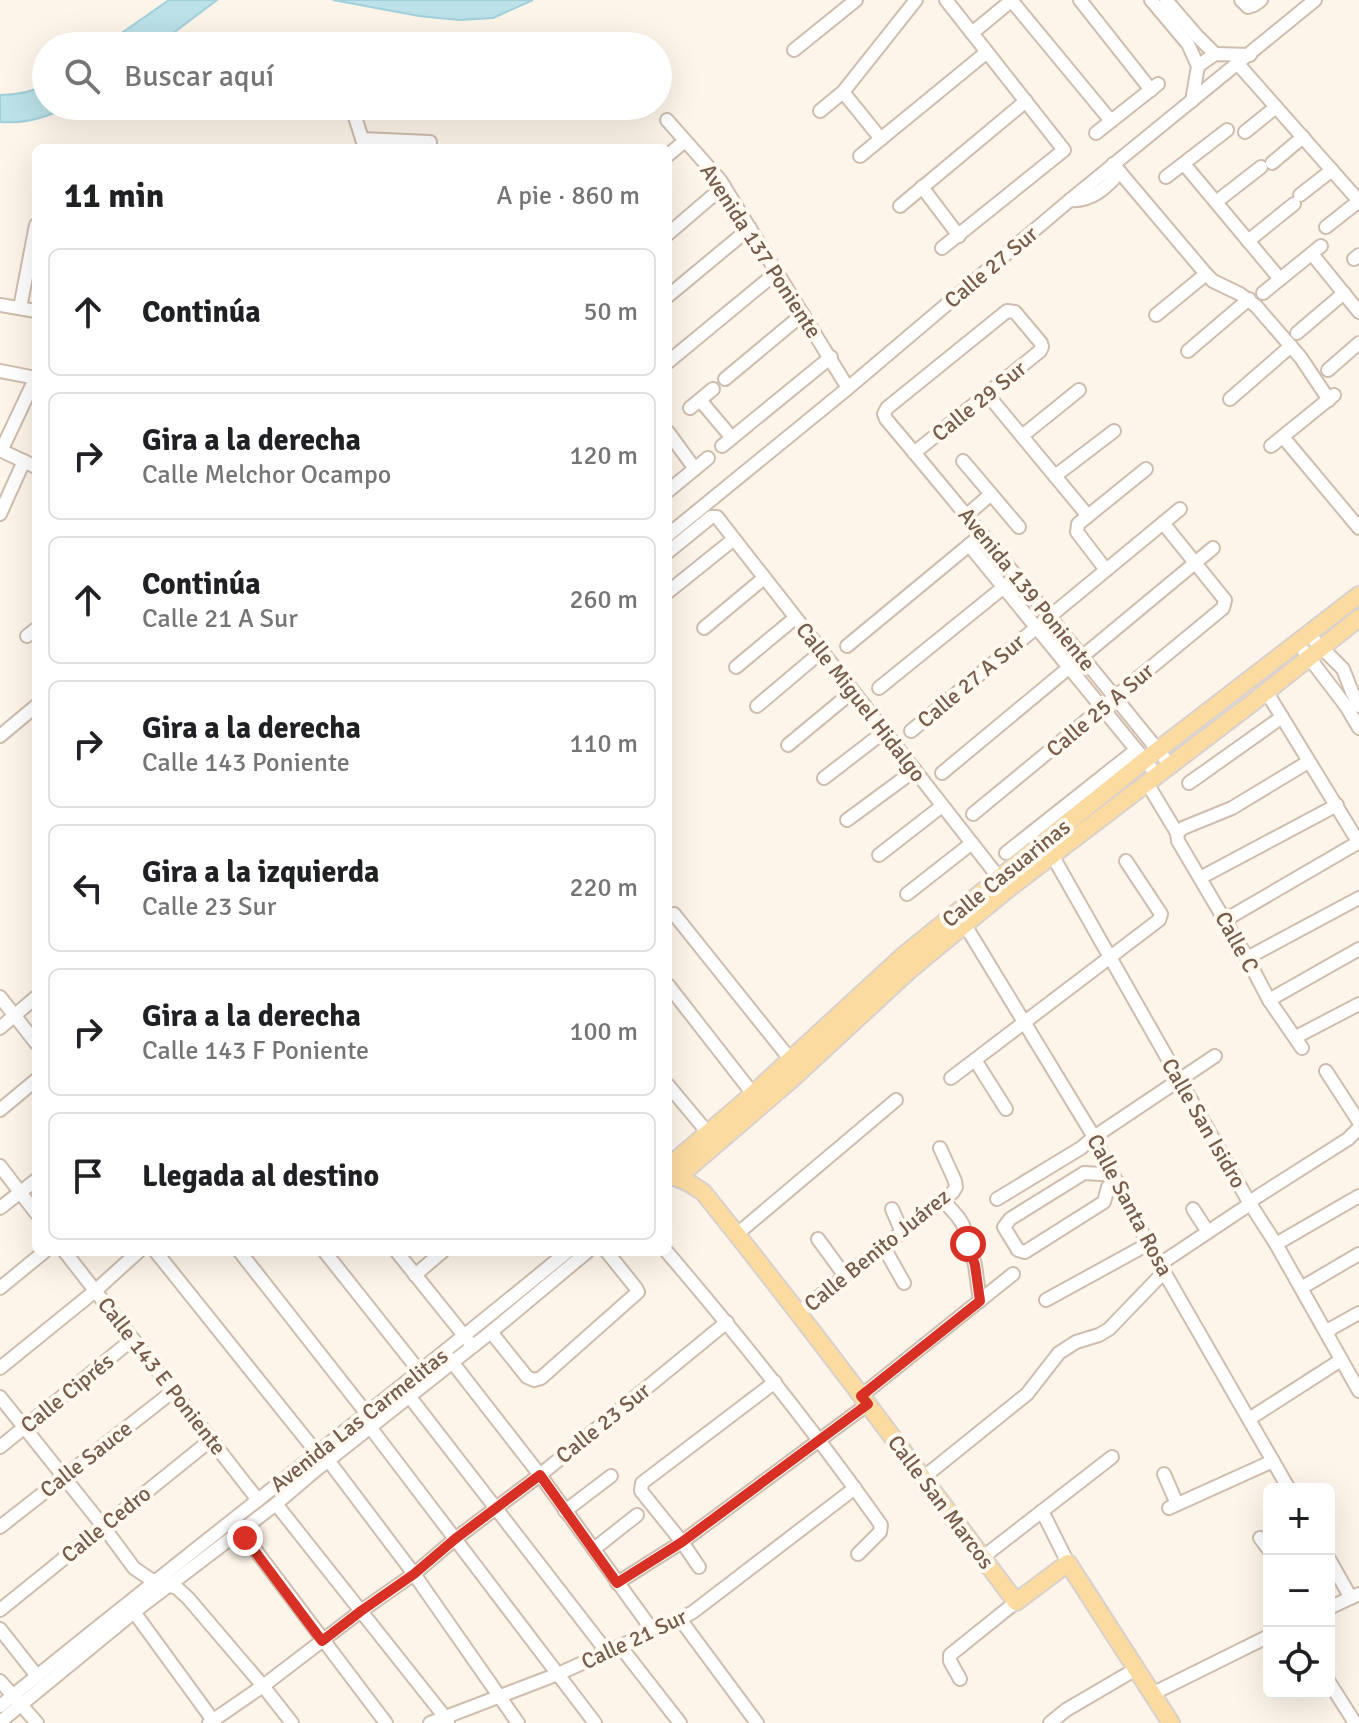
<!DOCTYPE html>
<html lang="es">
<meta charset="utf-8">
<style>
body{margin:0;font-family:Signika,sans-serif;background:#f2f2f2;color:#202124}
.controls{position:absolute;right:24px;bottom:24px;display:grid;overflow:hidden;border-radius:12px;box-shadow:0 8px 32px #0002}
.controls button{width:72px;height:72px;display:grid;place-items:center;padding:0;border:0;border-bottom:2px solid #e0e0e0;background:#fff;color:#202124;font:40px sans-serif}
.stop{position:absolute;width:24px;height:24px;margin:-18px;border:6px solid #d93025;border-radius:50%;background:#fff}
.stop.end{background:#d93025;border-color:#fff;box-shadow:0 2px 8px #0008}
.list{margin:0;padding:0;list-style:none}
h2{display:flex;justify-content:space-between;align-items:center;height:104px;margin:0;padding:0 32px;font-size:34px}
h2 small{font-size:26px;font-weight:400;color:#757577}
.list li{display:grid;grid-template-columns:52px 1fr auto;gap:24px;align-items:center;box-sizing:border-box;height:128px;margin:0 16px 16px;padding:0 16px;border:2px solid #e0e0e0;border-radius:12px}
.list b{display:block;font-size:30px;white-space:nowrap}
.list p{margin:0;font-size:26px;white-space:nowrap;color:#757577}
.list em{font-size:26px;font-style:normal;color:#757577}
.icon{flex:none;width:44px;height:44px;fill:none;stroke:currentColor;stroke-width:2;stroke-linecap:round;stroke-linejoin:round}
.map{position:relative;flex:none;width:1359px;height:1723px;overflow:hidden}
.search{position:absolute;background:#fff;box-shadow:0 8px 32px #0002;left:32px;top:32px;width:640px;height:88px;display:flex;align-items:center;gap:20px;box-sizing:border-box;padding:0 28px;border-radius:44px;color:#757577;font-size:30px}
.panel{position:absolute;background:#fff;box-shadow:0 8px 32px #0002;left:32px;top:144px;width:640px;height:1112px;border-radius:12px}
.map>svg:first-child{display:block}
.water{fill:#bce1e8;stroke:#a2d0da;stroke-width:2}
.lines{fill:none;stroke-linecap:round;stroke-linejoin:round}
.minor-casing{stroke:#cfbdad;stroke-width:16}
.major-casing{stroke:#d9d1cd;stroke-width:20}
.minor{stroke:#fff;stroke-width:12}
.major{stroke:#fcdba1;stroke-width:16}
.route{stroke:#d93025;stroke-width:10}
.labels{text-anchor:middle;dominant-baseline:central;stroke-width:8;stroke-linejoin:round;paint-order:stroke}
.street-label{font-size:22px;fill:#785c4b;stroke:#fff9f0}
</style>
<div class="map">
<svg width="1359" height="1723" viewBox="0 0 1359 1723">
<rect width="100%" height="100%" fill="#fdf5e9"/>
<!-- water -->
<g class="water">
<polygon points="169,0 217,0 156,46 103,46"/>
<polygon points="333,0 533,0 493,18 459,20 419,16"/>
<path d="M46,85V106H69C48,117 24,124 0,122V95C16,95 32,92 46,85Z"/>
</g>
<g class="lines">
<!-- minor casing -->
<g class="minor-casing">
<g id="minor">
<polyline points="1011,0 1111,121"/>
<polyline points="1080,0 1151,90"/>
<polyline points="1151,0 1188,44 1198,66"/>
<polyline points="1166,0 1197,36 1215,54"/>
<polyline points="1241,0 1248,7 1254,5 1261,0"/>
<polyline points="972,33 1012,0"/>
<polyline points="794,50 856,0"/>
<polyline points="1238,64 1359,201"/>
<polyline points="843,92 881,139"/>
<polyline points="1192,101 1198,66 1215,54 1250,55"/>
<polyline points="820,111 843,92 916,0"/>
<polyline points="355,117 365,148"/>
<polyline points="667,120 720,180 848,388"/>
<polyline points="1245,132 1276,107"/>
<polyline points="1096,133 1158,84"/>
<polyline points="362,139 430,142"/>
<polyline points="668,155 685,141"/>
<polyline points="860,156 987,52"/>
<polyline points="1272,163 1303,137"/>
<polyline points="1113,164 1206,274 1213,281 1240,294 1256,306 1301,358 1329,400"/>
<polyline points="1184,164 1280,279"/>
<polyline points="1166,177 1227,130"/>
<polyline points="922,187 959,236"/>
<polyline points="1300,195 1332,170"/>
<path d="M1070,200C1091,202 1106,188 1120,172"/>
<polyline points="1216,202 1261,167"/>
<polyline points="900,206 1026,101"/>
<polyline points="1326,227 1359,201"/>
<polyline points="668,234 724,186"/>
<polyline points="1248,241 1294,204"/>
<polyline points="942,248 1064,150 946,0"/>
<polyline points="1312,254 1359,312"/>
<polyline points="1354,259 1359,255"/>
<polyline points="1263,293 1321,246"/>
<polyline points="668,296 750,228"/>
<polyline points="0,305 36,311"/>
<polyline points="20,308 36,225"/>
<polyline points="1156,315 1206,274"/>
<polyline points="1297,333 1344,293"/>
<polyline points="1188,351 1249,299"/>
<polyline points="668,362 777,272"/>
<polyline points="1328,370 1359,343"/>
<polyline points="0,371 36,378"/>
<polyline points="725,379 803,314"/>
<polyline points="987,394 1088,516"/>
<polyline points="1230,399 1291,346"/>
<polyline points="700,400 732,438"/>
<polyline points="690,408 713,389"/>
<polyline points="668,432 695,469"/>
<polyline points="1022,436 1079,390"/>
<polyline points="1283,437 1359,528"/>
<polyline points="722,446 831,357"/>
<polyline points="1271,446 1334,395"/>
<polyline points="0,450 36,467"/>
<polyline points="1,451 36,377"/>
<path d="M914,453L1040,351L1042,347L1041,343L1015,312L1007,311L887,408L884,414L886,419C982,533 1076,649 1170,765"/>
<polyline points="963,461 1019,527"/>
<polyline points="1055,476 1114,431"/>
<polyline points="668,491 708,458"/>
<polyline points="0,514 24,461"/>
<polyline points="967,515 991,494"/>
<polyline points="668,535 848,388 1070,200 1315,0"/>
<polyline points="969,545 1157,775"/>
<polyline points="668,552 711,517 717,517 1003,883"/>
<polyline points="1106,570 1077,532 1078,524 1146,469"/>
<polyline points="668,592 734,539"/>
<polyline points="704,628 764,578"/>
<polyline points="1308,634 1343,669 1352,692 1359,706"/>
<polyline points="27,636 36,629"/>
<polyline points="847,646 974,541"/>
<polyline points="1304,651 1346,706 1359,728"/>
<polyline points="736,667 795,618"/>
<polyline points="879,688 1010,582"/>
<polyline points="1266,691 1359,843"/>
<polyline points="757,706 821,652"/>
<polyline points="911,731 1180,509"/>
<polyline points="0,736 36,706"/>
<polyline points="788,745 852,692"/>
<polyline points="942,773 1213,548"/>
<polyline points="824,778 885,731"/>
<polyline points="1147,783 1177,833 1178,841 1247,958 1269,1000 1302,1048"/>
<polyline points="1189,783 1282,717"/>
<polyline points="973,814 1223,608 1225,600 1163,523"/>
<polyline points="847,820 915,770"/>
<polyline points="1177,833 1183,828 1232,808 1308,762"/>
<polyline points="1006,853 1136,750"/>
<polyline points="879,855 942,806"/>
<polyline points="1052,855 1249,1202 1276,1244 1359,1391"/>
<polyline points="1200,878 1337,805"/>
<polyline points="907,894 972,843"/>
<polyline points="674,914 790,1059"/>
<polyline points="1225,920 1359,842"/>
<polyline points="965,925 1094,1137 1148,1244 1289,1489"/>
<polyline points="1247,958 1359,898"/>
<polyline points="668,985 753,1094"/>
<polyline points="0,997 36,1043"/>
<polyline points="1269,1000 1359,949"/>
<polyline points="0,1028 36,997"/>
<polyline points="1296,1037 1359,1004"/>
<polyline points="975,1060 1006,1109"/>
<polyline points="1326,1071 1359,1122"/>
<polyline points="951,1078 1159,920 1161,914 1126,861"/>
<polyline points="668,1085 708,1133"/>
<polyline points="0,1110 36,1080"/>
<polyline points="0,1166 36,1213"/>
<polyline points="1110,1170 1101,1174 1084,1173 1010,1219 1004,1227 1018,1250 1025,1252 1104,1202 1108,1187 1117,1182"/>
<polyline points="997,1199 1081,1148 1094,1137 1215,1056"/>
<polyline points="943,1200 958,1217 963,1225 975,1265 980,1301"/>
<polyline points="1249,1202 1348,1139 1359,1128"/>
<polyline points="0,1208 36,1180"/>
<polyline points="892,1209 902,1232"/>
<polyline points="1193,1209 1208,1232"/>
<polyline points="737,1234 896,1100"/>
<polyline points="818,1239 845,1276"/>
<polyline points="1276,1244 1359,1196"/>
<polyline points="883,1246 904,1283"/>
<polyline points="65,1252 258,1500"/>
<polyline points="156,1252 317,1453"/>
<polyline points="240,1252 367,1414"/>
<polyline points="325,1252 420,1372"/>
<polyline points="397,1252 470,1343"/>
<path d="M667,1252C742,1340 814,1430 881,1525L880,1532L858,1554"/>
<polyline points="1160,1264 1250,1204"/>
<polyline points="415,1275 442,1252"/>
<polyline points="0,1288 44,1252"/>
<polyline points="1301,1288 1359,1254"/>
<polyline points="1046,1300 1148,1244"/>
<polyline points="798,1313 953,1192 956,1187 955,1181 940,1148"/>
<polyline points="491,1332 527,1377 534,1380 541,1378 638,1292 636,1288 607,1252"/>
<polyline points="1327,1334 1332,1328 1359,1313"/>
<polyline points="449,1358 540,1475 653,1631"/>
<polyline points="0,1368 95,1291 138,1252"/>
<polyline points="409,1396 607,1652"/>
<polyline points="861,1396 1013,1274"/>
<polyline points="0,1397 103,1526 134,1568 150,1579 177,1588 188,1598 263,1686 292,1723"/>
<polyline points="1249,1419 1341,1360"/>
<polyline points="370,1427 595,1723"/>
<polyline points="0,1447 133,1339"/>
<polyline points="328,1460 414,1574 518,1723"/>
<polyline points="1164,1474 1177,1504"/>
<polyline points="924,1477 1027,1394 1059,1353 1076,1342 1099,1335 1109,1329 1164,1272"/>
<polyline points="276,1504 448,1721"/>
<polyline points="1169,1508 1273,1461"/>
<polyline points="565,1511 611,1476"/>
<polyline points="1042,1511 1068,1563"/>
<polyline points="0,1527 172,1392"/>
<polyline points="241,1531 386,1723"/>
<polyline points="1260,1538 1269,1550"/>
<polyline points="594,1549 637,1515"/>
<polyline points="983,1557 1112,1457"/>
<polyline points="1329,1559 1351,1598"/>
<polyline points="699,1567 682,1542 641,1491 642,1483 775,1382"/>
<polyline points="617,1583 682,1542 868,1404"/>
<polyline points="1329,1608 1359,1594"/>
<polyline points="0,1610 212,1439"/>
<polyline points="134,1612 215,1723"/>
<polyline points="680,1619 757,1723"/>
<polyline points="0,1629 37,1676"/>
<polyline points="620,1646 680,1723"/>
<polyline points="960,1679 950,1661 950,1655 1016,1602"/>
<polyline points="0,1681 37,1723"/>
<polyline points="1329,1682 1355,1723"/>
<polyline points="1152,1694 1269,1636"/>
<path d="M0,1706C188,1553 380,1406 567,1252"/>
<polyline points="0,1722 134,1612 276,1504 316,1470 491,1332 587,1252"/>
<polyline points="209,1723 263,1686 361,1611 414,1574 455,1539 540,1475 727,1322"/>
<polyline points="430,1723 558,1674 680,1619 693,1612 855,1488"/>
<polyline points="1050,1723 1066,1710 1136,1669"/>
</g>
</g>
<!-- major casing -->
<g class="major-casing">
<g id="major">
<polyline points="668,1167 753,1094 904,955 1145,760 1359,595"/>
<path d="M670,1175L689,1183L703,1192C811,1326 913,1465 1016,1602L1068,1563L1171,1723"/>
<polyline points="677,1178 792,1079 912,968 1008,889 1252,703 1359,618"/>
</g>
</g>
<!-- minor -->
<use href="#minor" class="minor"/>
<!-- major -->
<use href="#major" class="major"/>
</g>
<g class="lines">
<!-- route -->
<polyline class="route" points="245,1538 322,1641 361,1611 414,1574 455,1539 540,1475 617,1583 682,1542 868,1404 861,1396 980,1301 975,1265 968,1244"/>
</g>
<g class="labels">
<!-- street labels -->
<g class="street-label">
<text transform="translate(761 251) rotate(57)">Avenida 137 Poniente</text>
<text transform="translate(991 267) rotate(-40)">Calle 27 Sur</text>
<text transform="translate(979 401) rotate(-39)">Calle 29 Sur</text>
<text transform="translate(1027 589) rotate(51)">Avenida 139 Poniente</text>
<text transform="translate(971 681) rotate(-40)">Calle 27 A Sur</text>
<text transform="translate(861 702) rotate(52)">Calle Miguel Hidalgo</text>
<text transform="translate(1100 710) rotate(-40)">Calle 25 A Sur</text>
<text transform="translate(1006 873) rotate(-39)">Calle Casuarinas</text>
<text transform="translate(1237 942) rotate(61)">Calle C</text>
<text transform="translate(1204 1123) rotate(60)">Calle San Isidro</text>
<text transform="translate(1130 1205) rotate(62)">Calle Santa Rosa</text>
<text transform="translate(877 1250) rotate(-39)">Calle Benito Juárez</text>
<text transform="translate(162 1376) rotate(52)">Calle 143 E Poniente</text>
<text transform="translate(67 1393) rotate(-39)">Calle Ciprés</text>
<text transform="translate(359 1420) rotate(-38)">Avenida Las Carmelitas</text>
<text transform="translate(603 1423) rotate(-39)">Calle 23 Sur</text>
<text transform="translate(86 1459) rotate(-38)">Calle Sauce</text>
<text transform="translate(941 1502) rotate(53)">Calle San Marcos</text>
<text transform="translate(106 1524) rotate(-39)">Calle Cedro</text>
<text transform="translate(634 1639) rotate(-25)">Calle 21 Sur</text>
</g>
</g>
</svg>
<div class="controls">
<button>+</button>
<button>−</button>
<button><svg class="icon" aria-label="locate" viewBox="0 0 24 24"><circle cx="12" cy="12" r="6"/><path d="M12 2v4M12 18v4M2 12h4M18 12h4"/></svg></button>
</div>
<div class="stop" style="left:968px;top:1244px"></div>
<div class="stop end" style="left:245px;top:1538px"></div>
<div class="search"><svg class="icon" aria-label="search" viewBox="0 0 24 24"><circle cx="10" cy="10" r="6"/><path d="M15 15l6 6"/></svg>Buscar aquí</div>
<section class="panel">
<h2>11 min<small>A pie · 860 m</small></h2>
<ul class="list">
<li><svg class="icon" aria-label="ahead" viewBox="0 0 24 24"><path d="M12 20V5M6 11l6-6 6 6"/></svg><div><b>Continúa</b></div><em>50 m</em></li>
<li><svg class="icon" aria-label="right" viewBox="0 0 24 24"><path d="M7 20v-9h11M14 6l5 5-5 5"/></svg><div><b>Gira a la derecha</b><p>Calle Melchor Ocampo</p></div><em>120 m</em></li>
<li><svg class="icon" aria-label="ahead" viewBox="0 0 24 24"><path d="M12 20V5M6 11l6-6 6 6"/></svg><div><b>Continúa</b><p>Calle 21 A Sur</p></div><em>260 m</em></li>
<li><svg class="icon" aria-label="right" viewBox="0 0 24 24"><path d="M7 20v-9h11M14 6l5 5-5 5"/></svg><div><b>Gira a la derecha</b><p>Calle 143 Poniente</p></div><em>110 m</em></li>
<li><svg class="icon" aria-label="left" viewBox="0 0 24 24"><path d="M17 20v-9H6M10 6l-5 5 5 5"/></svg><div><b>Gira a la izquierda</b><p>Calle 23 Sur</p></div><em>220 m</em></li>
<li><svg class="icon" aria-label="right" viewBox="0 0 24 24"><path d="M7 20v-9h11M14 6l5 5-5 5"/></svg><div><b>Gira a la derecha</b><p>Calle 143 F Poniente</p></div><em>100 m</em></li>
<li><svg class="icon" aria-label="arrive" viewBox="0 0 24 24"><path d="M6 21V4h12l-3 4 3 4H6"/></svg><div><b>Llegada al destino</b></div></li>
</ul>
</section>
</div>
